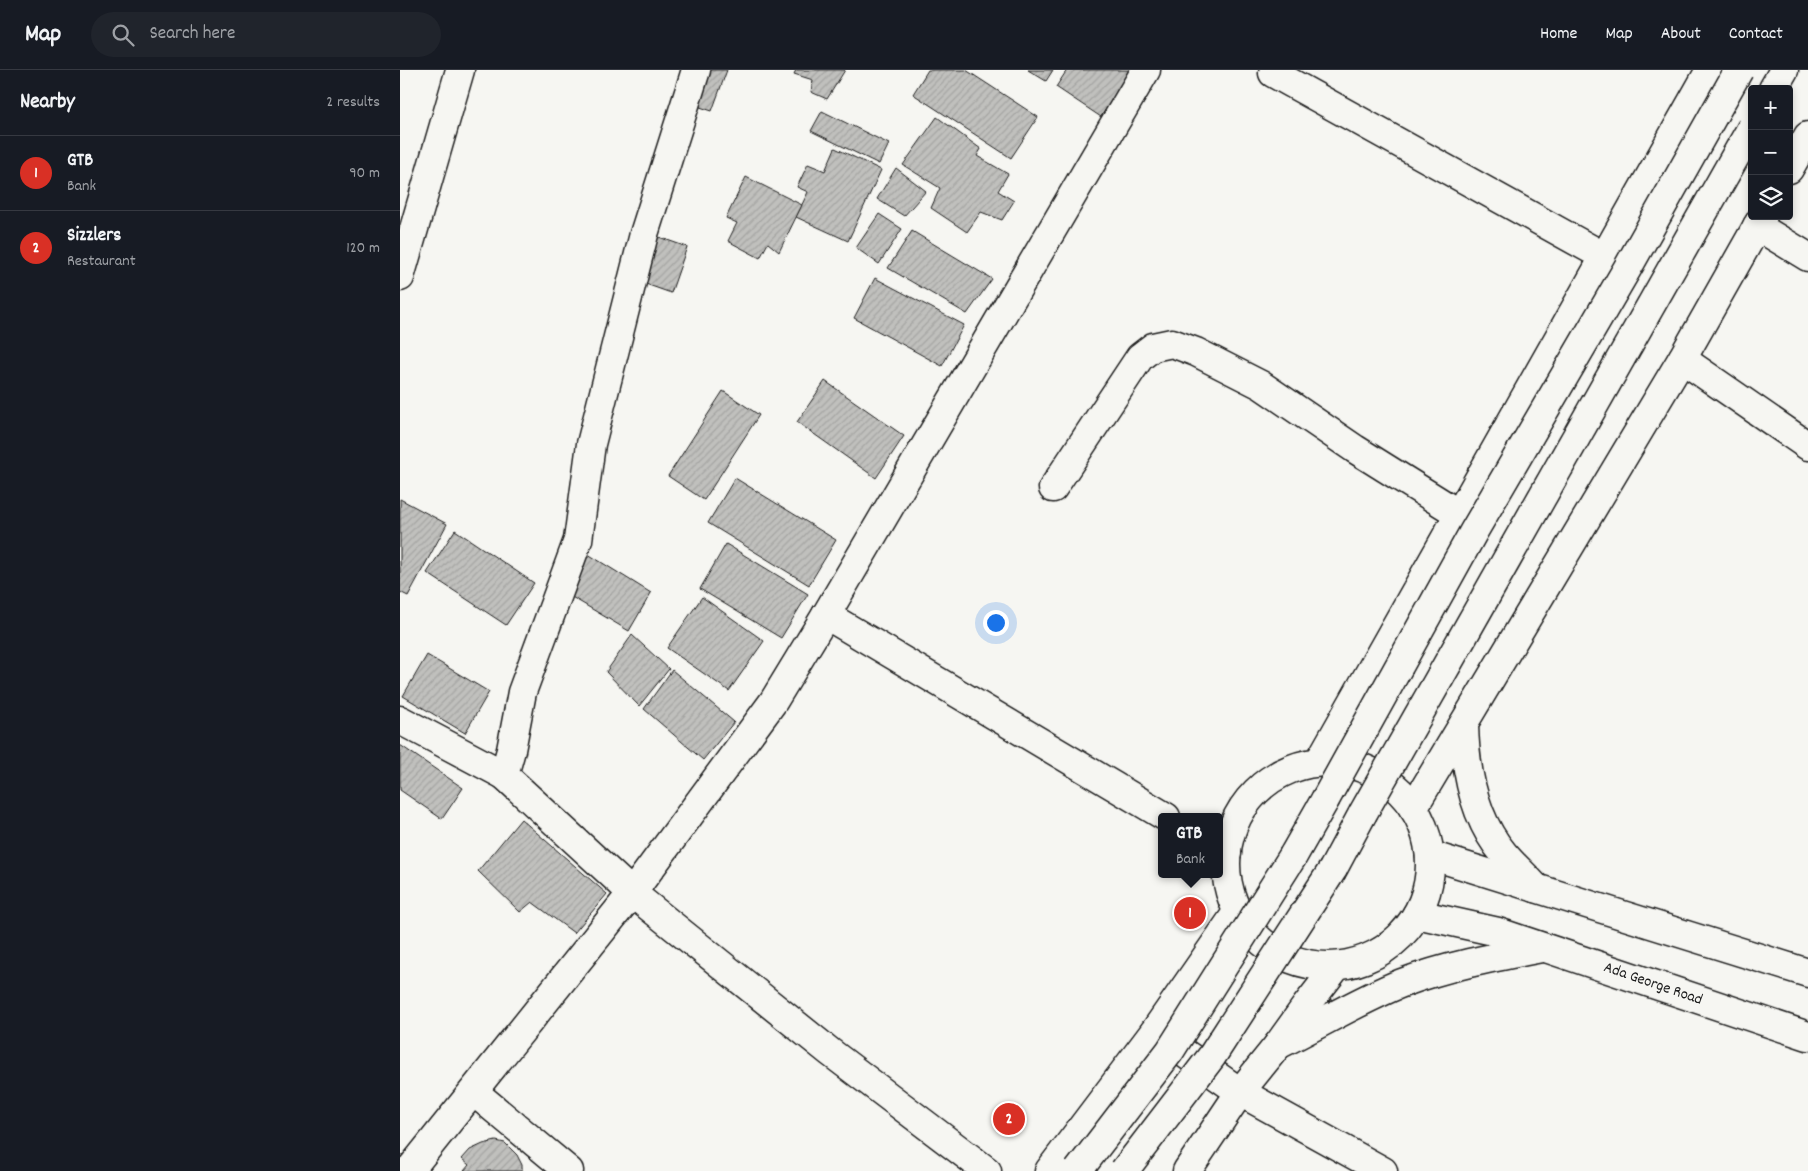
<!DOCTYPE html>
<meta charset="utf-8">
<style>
body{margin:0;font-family:Dekko,sans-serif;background:#20242c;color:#f1f3f6}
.controls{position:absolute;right:15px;top:15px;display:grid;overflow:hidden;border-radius:5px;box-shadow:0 2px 8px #0003}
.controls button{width:45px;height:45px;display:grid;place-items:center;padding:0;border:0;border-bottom:1px solid #363941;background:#171b24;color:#f1f3f6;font:25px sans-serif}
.you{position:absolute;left:595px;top:552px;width:18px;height:18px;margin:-12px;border:4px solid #fff;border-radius:50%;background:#1a73e8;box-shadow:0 0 0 8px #1a73e833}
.badge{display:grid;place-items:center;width:32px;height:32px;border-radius:50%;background:#d93025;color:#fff;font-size:16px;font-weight:700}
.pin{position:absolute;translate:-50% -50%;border:2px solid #fff;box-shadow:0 1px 5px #0006}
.popup{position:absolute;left:758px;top:743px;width:65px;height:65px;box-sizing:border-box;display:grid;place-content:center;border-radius:5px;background:#171b24;filter:drop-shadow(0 1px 4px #0005);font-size:16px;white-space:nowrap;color:#9ea1a6}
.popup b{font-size:19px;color:#f1f3f6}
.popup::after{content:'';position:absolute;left:50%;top:100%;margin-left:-10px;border:10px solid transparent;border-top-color:#171b24}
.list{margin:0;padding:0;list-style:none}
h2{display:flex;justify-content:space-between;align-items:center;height:65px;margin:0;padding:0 20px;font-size:21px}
h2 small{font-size:16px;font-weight:400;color:#9ea1a6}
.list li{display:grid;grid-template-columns:32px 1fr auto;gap:15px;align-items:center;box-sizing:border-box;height:75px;padding:0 20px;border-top:1px solid #363941}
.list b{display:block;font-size:19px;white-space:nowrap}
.list p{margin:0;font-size:16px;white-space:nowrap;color:#9ea1a6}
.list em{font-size:16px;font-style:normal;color:#9ea1a6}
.icon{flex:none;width:28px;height:28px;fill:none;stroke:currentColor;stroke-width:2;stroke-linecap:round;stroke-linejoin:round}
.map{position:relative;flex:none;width:1408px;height:1101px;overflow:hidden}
header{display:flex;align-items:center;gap:30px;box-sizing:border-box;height:70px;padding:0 25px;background:#171b24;border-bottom:1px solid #363941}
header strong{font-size:24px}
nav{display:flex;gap:28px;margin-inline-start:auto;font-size:18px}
.search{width:350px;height:45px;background:#20242c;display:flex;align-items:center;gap:12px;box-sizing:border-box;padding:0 18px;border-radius:28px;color:#9ea1a6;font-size:19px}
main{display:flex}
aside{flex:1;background:#171b24}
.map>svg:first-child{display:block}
.building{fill:url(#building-hatch);stroke:#1c1c1c}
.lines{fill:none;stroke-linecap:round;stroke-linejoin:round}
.minor-casing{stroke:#1c1c1c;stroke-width:31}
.major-casing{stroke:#1c1c1c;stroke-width:31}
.minor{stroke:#f6f6f2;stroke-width:28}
.major{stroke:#f6f6f2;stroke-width:28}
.major-bridge-casing{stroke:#1c1c1c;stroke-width:31;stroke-linecap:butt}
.major-bridge{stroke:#f6f6f2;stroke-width:28}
.labels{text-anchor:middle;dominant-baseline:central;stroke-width:4;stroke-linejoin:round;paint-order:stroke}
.street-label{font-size:16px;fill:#1c1c1c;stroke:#f6f6f2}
</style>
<header>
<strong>Map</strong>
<div class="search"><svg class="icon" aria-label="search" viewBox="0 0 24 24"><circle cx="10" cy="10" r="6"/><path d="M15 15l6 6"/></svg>Search here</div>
<nav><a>Home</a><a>Map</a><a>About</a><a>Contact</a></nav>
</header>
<main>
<aside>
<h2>Nearby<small>2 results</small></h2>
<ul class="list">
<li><span class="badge">1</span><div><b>GTB</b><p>Bank</p></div><em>90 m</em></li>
<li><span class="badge">2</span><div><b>Sizzlers</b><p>Restaurant</p></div><em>120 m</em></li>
</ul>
</aside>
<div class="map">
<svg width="1408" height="1101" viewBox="0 0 1408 1101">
<defs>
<pattern id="building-hatch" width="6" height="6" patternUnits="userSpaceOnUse" patternTransform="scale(1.25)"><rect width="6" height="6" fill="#c0c0bd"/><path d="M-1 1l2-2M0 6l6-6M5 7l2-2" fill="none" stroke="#a4a4a2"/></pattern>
</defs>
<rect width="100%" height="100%" fill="#f6f6f2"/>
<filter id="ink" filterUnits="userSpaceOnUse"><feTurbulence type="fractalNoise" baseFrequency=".02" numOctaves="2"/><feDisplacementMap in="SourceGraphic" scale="10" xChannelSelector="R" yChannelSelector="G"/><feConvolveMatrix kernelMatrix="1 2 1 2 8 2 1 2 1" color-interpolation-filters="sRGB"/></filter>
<g filter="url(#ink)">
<!-- building -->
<g class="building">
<polygon points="299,0 327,0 312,41 288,33"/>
<polygon points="396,0 445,0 427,29 411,22 413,10 394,4"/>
<polygon points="528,0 566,0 638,47 611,88 513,24"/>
<polygon points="628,0 653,0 646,11"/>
<polygon points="667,0 731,0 701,47 656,17"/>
<polygon points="422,41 489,74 479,94 411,61"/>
<polygon points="537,47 581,79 577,86 608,104 598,121 614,131 602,150 581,142 567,162 531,138 540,118 503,95"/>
<polygon points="435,78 481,100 448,171 396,147 408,122 397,117 408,94 425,101"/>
<polygon points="496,98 526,121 504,146 477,129"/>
<polygon points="346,107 402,135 379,182 368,173 360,188 328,171 337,153 326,148"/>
<polygon points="479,144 502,159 479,194 456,178"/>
<polygon points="512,161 592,209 567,244 488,198"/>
<polygon points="256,166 287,177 271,223 240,212"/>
<polygon points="475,208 564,255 542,296 454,248"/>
<polygon points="425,311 504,366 476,408 397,352"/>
<polygon points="323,321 359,345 304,430 268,406"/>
<polygon points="335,408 436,470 409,515 308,453"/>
<polygon points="0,429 47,454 8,526 0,522"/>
<polygon points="55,460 134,513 106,555 27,503"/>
<polygon points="326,474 408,524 381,568 300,519"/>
<polygon points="188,484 251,523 229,561 165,523"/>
<polygon points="302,527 364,571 329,621 267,578"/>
<polygon points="232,565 269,599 239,636 206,602"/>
<polygon points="27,585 89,622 65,663 3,626"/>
<polygon points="272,600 334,652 303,690 244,639"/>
<polygon points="0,675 63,718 42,749 0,720"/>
<polygon points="121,749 207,824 174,863 132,832 120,842 78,801"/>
<polygon points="96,1071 105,1073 117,1085 122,1095 122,1101 64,1101 69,1095 62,1089 70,1080 83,1074"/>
</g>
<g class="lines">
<!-- minor casing -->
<g class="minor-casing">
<g id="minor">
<polyline points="296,0 244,164 191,374 178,470 122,622 111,680 104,705 232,823 430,982 587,1101"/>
<polyline points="873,3 1205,187"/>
<polyline points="1357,156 1408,187"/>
<polyline points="0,207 60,0"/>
<polyline points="1282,289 1408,376"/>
<polyline points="653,418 740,287 753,277 772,273 796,282 861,315 955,379 1059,444"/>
<polyline points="426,545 766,747"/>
<polyline points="0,650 104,705"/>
<polyline points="819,778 827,783"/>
<polyline points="754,962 840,1022 983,1101"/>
<polyline points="74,1022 169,1101"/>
<polyline points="9,1101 232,823 373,632 426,545 746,0"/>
</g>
</g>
<!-- major casing -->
<g class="major-casing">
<g id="major">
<polyline points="1373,19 1384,0"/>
<polyline points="1389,99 1408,66"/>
<path d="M1064,654C1065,700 1074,749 1104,784C1114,796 1126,806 1136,818"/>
<polyline points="919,692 1310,0"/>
<circle cx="928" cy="794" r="102"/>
<polyline points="1013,738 1282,289 1363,146"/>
<polyline points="1030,785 1408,903"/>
<polyline points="893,786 925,730"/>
<polyline points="933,799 963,743"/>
<polyline points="1017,844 1098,862 1408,966"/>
<path d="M878,975C919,955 959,930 1002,913C1047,896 1095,887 1142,878"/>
<polyline points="649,1101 754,962 838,841"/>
<polyline points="787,1101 840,1022 878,975 906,936 937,896"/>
</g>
</g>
<!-- minor -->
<use href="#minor" class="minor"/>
<!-- major -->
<use href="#major" class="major"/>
<!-- major-bridge casing -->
<g class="major-bridge-casing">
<g id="major-bridge">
<polyline points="925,730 1074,461 1227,199 1339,0"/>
<polyline points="963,743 1352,57"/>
<polyline points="678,1101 770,981 893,786"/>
<polyline points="724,1101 812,986 933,799"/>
</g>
</g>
<!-- major-bridge -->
<use href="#major-bridge" class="major-bridge"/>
</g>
</g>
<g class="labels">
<!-- street labels -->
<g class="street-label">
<text transform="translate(1253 914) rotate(19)">Ada George Road</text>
</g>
</g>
</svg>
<div class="controls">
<button>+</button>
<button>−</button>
<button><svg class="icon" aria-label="layers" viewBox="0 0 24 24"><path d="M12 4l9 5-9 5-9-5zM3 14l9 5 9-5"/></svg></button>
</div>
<div class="you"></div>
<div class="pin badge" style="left:790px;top:843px">1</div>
<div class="popup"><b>GTB</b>Bank</div>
<div class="pin badge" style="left:609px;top:1049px">2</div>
</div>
</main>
